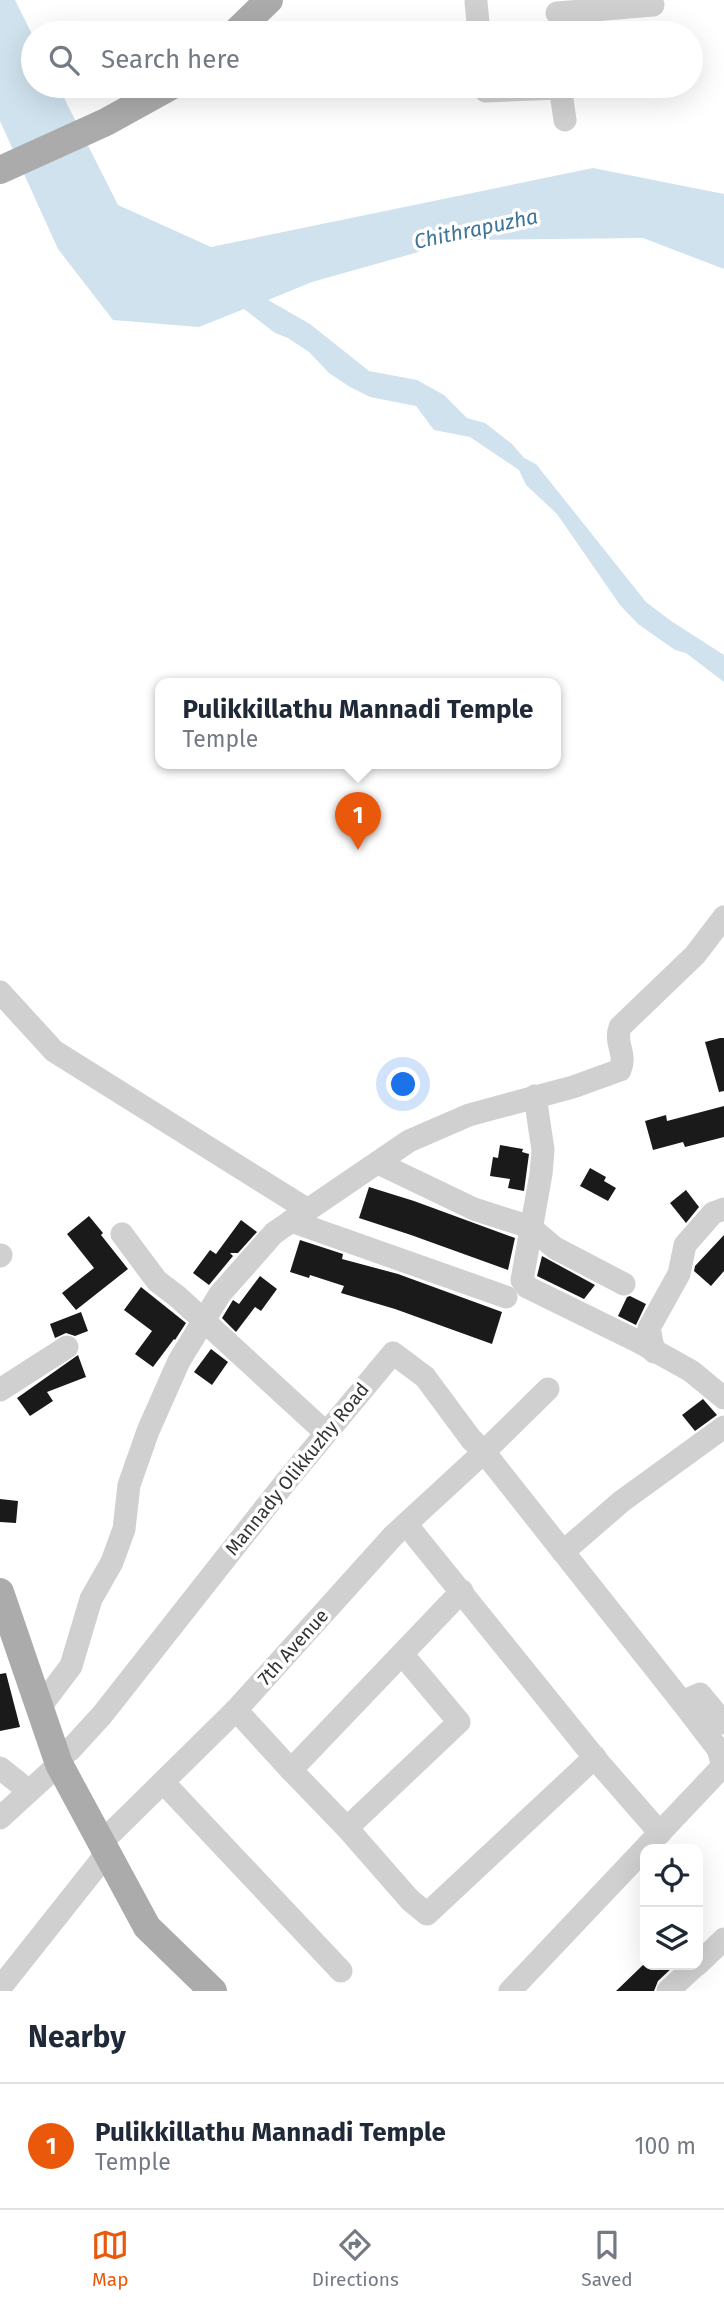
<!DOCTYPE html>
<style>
body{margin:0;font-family:"Fira Sans",sans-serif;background:#f6f6f7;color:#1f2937}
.controls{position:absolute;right:21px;bottom:21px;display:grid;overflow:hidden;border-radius:14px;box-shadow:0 7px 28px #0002}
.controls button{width:63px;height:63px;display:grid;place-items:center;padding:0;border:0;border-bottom:2px solid #e0e1e3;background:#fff;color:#1f2937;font:35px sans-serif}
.you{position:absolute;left:404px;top:1085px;width:24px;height:24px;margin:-18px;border:5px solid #fff;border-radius:50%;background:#1a73e8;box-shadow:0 0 0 10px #1a73e833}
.badge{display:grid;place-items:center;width:46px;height:46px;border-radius:50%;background:#ea580c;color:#fff;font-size:23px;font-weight:700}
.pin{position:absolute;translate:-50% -58px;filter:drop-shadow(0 2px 4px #0008)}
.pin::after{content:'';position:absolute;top:37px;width:24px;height:21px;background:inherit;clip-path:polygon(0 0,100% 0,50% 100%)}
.popup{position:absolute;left:155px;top:678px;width:406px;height:91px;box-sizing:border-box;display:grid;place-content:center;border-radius:14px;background:#fff;filter:drop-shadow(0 2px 5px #0005);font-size:23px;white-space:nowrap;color:#747a83}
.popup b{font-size:26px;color:#1f2937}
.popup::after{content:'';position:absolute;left:50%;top:100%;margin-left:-14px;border:14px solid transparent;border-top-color:#fff}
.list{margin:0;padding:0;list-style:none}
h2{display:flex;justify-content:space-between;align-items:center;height:91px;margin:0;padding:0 28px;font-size:30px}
h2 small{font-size:23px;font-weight:400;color:#747a83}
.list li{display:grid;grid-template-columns:46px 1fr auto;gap:21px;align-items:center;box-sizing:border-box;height:126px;padding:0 28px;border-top:2px solid #e0e1e3}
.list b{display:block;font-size:26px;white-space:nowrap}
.list p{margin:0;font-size:23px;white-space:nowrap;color:#747a83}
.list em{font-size:23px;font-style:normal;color:#747a83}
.icon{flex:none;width:38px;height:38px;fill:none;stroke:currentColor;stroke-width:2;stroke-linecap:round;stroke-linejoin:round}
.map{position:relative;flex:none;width:724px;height:1991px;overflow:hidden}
.search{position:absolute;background:#fff;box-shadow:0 7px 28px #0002;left:21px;right:21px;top:21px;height:77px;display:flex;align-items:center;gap:18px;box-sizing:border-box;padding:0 24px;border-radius:38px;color:#747a83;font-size:26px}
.sheet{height:217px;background:#fff}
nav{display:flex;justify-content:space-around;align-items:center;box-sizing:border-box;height:98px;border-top:2px solid #e0e1e3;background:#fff;font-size:19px;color:#747a83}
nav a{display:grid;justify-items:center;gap:4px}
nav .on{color:#ea580c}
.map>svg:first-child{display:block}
.water{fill:#cfe2ee}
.building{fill:#1a1a1a}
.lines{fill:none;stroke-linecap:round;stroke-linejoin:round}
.minor{stroke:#d0d0d0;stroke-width:23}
.major{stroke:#ababab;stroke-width:28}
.labels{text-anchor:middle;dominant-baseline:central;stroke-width:7;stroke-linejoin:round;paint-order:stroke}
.street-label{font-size:19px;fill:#333;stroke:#fff}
.water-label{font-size:21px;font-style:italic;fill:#3f7597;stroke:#fff}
</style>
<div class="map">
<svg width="724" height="1991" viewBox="0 0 724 1991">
<rect width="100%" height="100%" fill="#fff"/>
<!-- water -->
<polygon class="water" points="0,0 15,0 33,36 33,86 58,86 118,205 211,247 593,168 724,194 724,269 643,238 461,240 312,282 268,300 310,324 369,371 417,380 444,395 467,418 485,423 512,444 524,458 536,464 646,602 671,621 724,655 724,682 686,653 675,650 638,624 620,605 557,514 526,485 519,470 470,437 434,430 416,406 370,397 350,387 329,373 309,352 288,338 275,333 244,309 199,327 113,320 58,249 0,121"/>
<!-- building -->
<g class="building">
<polygon points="720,1038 724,1038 724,1091 719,1092 705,1042"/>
<polygon points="724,1106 724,1137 685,1147 683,1142 653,1150 645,1121 666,1115 667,1121"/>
<polygon points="500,1145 523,1149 522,1152 529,1154 524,1191 508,1188 510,1179 490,1176 493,1157 498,1158"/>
<polygon points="590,1168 606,1177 604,1181 616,1188 608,1201 580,1186"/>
<polygon points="369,1187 414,1201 515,1238 508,1270 411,1235 359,1218"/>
<polygon points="686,1190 699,1207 686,1223 670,1203"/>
<polygon points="89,1216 103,1233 101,1235 128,1269 76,1310 62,1293 94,1268 67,1234"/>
<polygon points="241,1220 257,1232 238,1253 230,1253 233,1256 209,1285 193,1273 210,1250 216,1254"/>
<polygon points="724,1235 724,1271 711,1286 694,1271 695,1266"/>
<polygon points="300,1240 343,1254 342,1259 398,1274 502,1312 492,1344 395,1309 341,1293 344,1286 310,1275 309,1278 290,1272"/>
<polygon points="542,1256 595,1285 584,1299 537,1276"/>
<polygon points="260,1276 277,1289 261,1311 255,1307 236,1332 222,1318 233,1300 239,1304"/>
<polygon points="141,1287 186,1323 175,1340 174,1339 153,1367 135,1354 152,1331 124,1310"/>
<polygon points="630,1296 646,1304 636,1325 618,1316 627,1297"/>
<polygon points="81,1312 88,1331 75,1336 66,1333 55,1338 50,1324"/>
<polygon points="211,1349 228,1362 212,1385 194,1372"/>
<polygon points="78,1355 86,1377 47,1392 53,1401 30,1416 17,1398"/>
<polygon points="703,1399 717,1415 695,1431 682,1415"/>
<polygon points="0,1499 18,1501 16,1523 0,1522"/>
<polygon points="6,1673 20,1727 0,1731 0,1674"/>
<polygon points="643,1965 675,1965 658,1981 654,1991 616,1991"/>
</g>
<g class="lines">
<!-- minor -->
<g class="minor">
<polyline points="476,2 479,33"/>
<polyline points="557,13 653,5"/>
<polyline points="486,86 486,91 560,88"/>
<polyline points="560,86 565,120"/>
<polyline points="0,992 54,1051 308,1210"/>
<polyline points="535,1096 543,1150 541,1174 522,1280 527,1287 639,1342 691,1371 724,1398"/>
<polyline points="378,1163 474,1209 530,1227 555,1248 624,1284"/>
<polyline points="291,1221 506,1297"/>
<polyline points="122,1234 157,1281 178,1297 326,1433"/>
<polyline points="0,1256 1,1255"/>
<polyline points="654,1352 649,1328 679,1274 685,1245 713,1213 724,1209"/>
<polyline points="0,1390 67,1347"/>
<polyline points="406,1524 599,1763 660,1833"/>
<polyline points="563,1552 622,1501 724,1427"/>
<path d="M40,1707L71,1666L91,1599L112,1562L124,1529L129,1485L148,1431L179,1361L220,1294L274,1233L409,1141L469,1115L573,1087L620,1070C627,1053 614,1044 620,1027L695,955L724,917"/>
<polyline points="236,1710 291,1770 462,1591"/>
<polyline points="57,1759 70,1750 102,1715 284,1484 393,1353 425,1377 471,1439 484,1452 682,1702 700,1694 724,1723"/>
<polyline points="0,1768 29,1791"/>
<polyline points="291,1770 347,1828 459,1722 402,1654"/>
<polyline points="163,1782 341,1971"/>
<polyline points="0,1818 59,1764"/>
<polyline points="347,1828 410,1900 427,1914 595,1757"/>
<polyline points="101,1843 236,1710 393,1536 484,1452 548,1389"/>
<polyline points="698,1964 724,1939"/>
<polyline points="0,1988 107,1853"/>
<polyline points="510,1991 723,1766 718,1749 682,1702"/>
<polyline points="668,1991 696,1965"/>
</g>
<!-- major -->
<g class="major">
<polyline points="235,33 269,0"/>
<polyline points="0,170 106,122 171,86"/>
<polyline points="0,1592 59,1764 147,1927 213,1991"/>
</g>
</g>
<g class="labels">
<!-- street labels -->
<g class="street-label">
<text transform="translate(297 1469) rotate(-51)">Mannady Olikkuzhy Road</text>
<text transform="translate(293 1647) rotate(-48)">7th Avenue</text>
</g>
<!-- water labels -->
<g class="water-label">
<text transform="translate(476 229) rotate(-12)">Chithrapuzha</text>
</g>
</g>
</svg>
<div class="controls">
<button><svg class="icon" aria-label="locate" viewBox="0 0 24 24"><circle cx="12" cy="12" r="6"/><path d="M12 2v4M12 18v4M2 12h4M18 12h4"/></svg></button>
<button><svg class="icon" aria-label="layers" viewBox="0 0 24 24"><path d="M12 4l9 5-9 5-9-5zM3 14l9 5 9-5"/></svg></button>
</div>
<div class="you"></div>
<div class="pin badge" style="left:358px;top:850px">1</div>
<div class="popup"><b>Pulikkillathu Mannadi Temple</b>Temple</div>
<div class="search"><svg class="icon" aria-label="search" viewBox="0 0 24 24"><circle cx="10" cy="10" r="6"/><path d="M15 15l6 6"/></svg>Search here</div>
</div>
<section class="sheet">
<h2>Nearby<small></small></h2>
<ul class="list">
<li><span class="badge">1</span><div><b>Pulikkillathu Mannadi Temple</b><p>Temple</p></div><em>100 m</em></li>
</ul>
</section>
<nav>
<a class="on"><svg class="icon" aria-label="map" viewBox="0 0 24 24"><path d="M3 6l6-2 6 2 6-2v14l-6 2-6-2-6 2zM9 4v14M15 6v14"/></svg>Map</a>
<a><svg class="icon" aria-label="directions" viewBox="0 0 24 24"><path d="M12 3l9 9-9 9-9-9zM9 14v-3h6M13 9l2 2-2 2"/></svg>Directions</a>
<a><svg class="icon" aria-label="saved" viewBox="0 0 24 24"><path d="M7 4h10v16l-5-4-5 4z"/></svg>Saved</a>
</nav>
